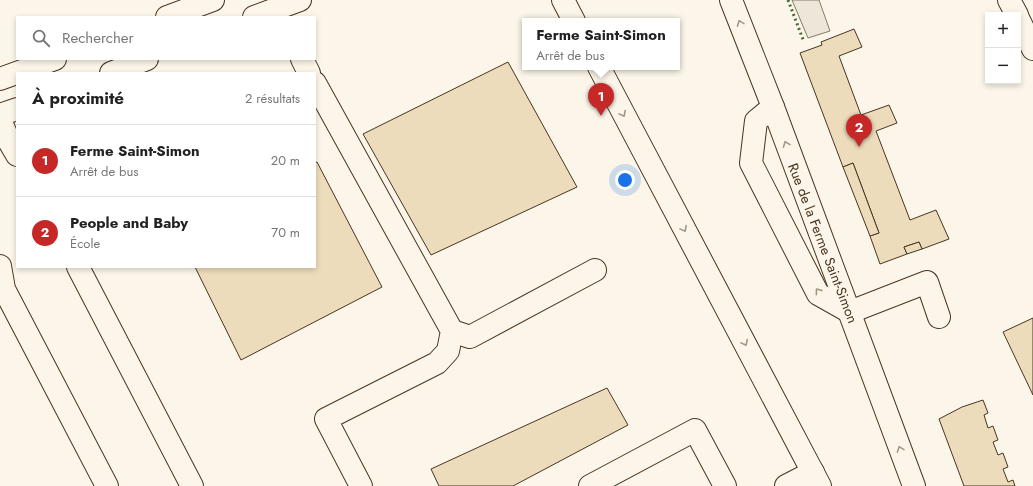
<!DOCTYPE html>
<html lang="fr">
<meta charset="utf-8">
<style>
body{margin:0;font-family:Jost,sans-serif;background:#f2f2f2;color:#222}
.controls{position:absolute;right:12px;top:12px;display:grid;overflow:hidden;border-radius:0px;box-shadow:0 2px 6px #0003}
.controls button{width:36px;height:36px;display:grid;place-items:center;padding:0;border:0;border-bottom:1px solid #e0e0e0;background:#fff;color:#222;font:20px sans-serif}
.you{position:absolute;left:625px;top:180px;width:14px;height:14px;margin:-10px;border:3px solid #fff;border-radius:50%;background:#1a73e8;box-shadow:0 0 0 6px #1a73e833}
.badge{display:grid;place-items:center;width:26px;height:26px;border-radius:50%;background:#c62828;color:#fff;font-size:13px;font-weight:700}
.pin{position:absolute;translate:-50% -33px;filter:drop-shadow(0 1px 2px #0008)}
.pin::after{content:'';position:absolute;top:21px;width:14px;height:12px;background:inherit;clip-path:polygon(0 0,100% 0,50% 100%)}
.popup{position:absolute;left:522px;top:18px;width:158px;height:52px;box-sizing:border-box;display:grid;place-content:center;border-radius:0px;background:#fff;filter:drop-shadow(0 1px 3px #0005);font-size:13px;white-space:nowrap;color:#767676}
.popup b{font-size:15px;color:#222}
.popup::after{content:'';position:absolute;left:50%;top:100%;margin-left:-8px;border:8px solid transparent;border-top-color:#fff}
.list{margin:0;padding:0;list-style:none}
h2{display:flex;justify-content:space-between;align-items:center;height:52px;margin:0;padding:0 16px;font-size:17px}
h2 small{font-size:13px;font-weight:400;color:#767676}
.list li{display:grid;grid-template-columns:26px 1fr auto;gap:12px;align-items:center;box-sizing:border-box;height:72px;padding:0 16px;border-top:1px solid #e0e0e0}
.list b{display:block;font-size:15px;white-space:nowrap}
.list p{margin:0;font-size:13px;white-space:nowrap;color:#767676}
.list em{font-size:13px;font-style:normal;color:#767676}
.icon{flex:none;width:22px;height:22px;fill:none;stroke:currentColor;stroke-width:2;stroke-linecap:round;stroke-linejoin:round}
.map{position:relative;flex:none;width:1033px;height:486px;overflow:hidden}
.search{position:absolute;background:#fff;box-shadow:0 2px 6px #0003;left:16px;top:16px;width:300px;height:44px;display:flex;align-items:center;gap:10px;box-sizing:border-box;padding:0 14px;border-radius:0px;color:#767676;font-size:15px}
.panel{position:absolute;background:#fff;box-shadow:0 2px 6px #0003;left:16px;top:72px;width:300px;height:196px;border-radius:0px}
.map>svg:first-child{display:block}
.parking{fill:#ede7d9;stroke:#887966}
.building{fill:#ecdcbc;stroke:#4a3520}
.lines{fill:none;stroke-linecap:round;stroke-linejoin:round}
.minor-casing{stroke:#4a3520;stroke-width:24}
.minor{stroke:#fbf6e9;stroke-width:22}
.hedge{stroke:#436837;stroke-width:3;stroke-dasharray:2 3;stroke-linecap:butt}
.oneway{stroke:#a29684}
.labels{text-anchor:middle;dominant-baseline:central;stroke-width:3;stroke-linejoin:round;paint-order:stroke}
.street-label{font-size:14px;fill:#4a3520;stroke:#fbf6e9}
</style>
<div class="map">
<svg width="1033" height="486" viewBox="0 0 1033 486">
<rect width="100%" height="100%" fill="#fbf6e9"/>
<!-- parking -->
<polygon class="parking" points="792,0 819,0 830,31 808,38"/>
<!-- building -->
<g class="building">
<polygon points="854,29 862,47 839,56 861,115 889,105 897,123 876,131 910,220 936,210 949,239 922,249 919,242 904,247 907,254 880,264 870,236 879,233 853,163 843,167 800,53 822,45 821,42"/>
<polygon points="508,62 577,187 431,255 363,134"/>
<polygon points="317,162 382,287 241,360 195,267 315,267 315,163"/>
<polygon points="853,163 879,233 870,236 843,167"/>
<polygon points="919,242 922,249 907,254 904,247"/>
<polygon points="1033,318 1033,395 1003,332"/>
<polygon points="607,388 628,425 513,486 439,486 431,469"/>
<polygon points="983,400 988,413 984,415 988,428 993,426 998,440 993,442 998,455 1003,453 1008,467 1003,469 1008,482 1013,480 1015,486 964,486 939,419 962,407"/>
</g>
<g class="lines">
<!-- minor casing -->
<g class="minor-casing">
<g id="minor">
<polyline points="563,0 574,21"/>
<polyline points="731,0 773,107 914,486"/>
<polyline points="1009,0 1017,15"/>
<polyline points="167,17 213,0"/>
<polyline points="254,17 300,0"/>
<polyline points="1018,18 1033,49"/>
<polyline points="302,59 309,73"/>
<polyline points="599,67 820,486"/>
<polyline points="111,73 147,59"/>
<polyline points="0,79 55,59"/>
<polyline points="315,83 452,331 448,351 437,363 326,419 361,486"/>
<polyline points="773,107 756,121 751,163 818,294 850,312 927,282 939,317"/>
<polyline points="0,115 17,109"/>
<polyline points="0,120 10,143 17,155"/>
<polyline points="0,266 4,289 107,486"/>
<polyline points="78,267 192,486"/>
<polyline points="452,331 470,337 595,270"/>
<polyline points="590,486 695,430 725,486"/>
<polyline points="786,486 813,472"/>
</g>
</g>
<!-- minor -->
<use href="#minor" class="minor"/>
<!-- hedge -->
<polyline class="hedge" points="788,0 804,42"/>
</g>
<!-- one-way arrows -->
<defs><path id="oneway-chevron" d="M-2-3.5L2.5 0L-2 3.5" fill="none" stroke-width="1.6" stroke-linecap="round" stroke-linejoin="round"/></defs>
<g class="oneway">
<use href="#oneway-chevron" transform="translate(740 23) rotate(-111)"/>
<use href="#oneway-chevron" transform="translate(623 114) rotate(62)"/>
<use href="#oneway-chevron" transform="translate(786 144) rotate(-111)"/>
<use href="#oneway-chevron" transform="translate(684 229) rotate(62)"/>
<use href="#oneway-chevron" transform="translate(818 291) rotate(-126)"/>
<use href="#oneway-chevron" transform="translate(745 343) rotate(62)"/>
<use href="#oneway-chevron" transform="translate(900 449) rotate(-110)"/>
</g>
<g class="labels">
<!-- street labels -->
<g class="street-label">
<text transform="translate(823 243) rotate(69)">Rue de la Ferme Saint-Simon</text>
</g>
</g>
</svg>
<div class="controls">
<button>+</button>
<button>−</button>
</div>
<div class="you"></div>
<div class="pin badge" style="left:601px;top:116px">1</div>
<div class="popup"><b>Ferme Saint-Simon</b>Arrêt de bus</div>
<div class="pin badge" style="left:859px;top:147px">2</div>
<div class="search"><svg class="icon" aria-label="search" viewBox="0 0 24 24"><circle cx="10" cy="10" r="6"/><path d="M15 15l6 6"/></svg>Rechercher</div>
<section class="panel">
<h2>À proximité<small>2 résultats</small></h2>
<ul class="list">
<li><span class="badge">1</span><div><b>Ferme Saint-Simon</b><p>Arrêt de bus</p></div><em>20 m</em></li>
<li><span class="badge">2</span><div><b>People and Baby</b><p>École</p></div><em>70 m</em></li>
</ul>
</section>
</div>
